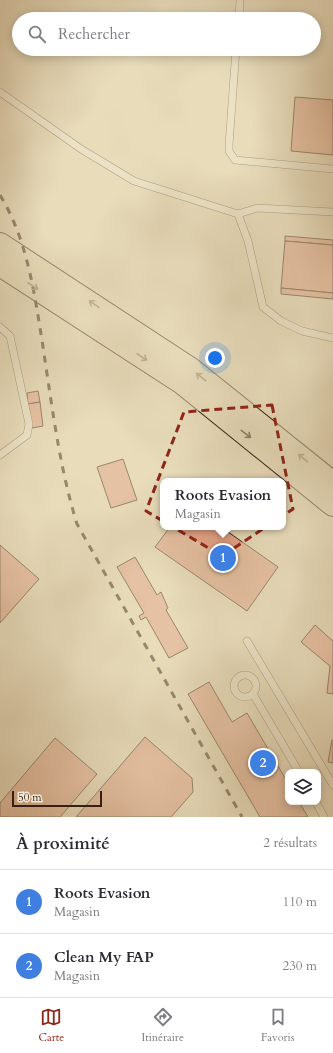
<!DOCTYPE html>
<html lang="fr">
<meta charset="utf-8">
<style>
body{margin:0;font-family:Cardo,serif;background:#f7f7f7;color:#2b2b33}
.controls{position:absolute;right:12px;bottom:12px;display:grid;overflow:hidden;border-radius:8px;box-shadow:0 2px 10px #0003}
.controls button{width:36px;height:36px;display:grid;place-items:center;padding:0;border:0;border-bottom:1px solid #e1e1e2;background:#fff;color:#2b2b33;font:20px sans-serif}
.scale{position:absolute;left:12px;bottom:10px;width:90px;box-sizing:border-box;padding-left:4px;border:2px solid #381f13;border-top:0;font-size:11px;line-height:14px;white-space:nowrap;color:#381f13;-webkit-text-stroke:3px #f0e8d3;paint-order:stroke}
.you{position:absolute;left:215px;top:358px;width:14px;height:14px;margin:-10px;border:3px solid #fff;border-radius:50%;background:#1a73e8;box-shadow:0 0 0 6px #1a73e833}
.badge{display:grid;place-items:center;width:26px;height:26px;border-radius:50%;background:#8f2418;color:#fff;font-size:13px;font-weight:700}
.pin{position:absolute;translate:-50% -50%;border:2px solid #fff;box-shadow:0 1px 4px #0006}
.popup{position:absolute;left:160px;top:478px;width:126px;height:52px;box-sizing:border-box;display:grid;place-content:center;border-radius:8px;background:#fff;filter:drop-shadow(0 1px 3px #0005);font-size:13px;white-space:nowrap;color:#7c7c81}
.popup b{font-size:15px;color:#2b2b33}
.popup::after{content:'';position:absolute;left:50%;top:100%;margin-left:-8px;border:8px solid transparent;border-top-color:#fff}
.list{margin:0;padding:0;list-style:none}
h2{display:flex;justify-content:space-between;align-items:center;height:52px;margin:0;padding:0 16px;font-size:17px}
h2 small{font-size:13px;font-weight:400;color:#7c7c81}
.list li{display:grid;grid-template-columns:26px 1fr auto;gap:12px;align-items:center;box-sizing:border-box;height:64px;padding:0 16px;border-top:1px solid #e1e1e2}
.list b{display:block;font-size:15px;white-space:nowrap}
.list p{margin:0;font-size:13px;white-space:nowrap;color:#7c7c81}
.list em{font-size:13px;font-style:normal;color:#7c7c81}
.icon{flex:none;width:22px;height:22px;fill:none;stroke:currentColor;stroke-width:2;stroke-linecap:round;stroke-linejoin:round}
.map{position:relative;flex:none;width:333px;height:817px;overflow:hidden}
.search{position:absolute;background:#fff;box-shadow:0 2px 10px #0003;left:12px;right:12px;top:12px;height:44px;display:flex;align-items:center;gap:10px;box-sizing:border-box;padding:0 14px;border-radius:22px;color:#7c7c81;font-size:15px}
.sheet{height:180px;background:#fff}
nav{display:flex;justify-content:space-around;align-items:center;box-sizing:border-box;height:56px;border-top:1px solid #e1e1e2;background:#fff;font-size:11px;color:#7c7c81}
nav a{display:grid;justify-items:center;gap:2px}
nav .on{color:#8f2418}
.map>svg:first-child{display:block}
.building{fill:#e5a388;stroke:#381f13}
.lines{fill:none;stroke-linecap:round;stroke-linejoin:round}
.service-casing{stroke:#644e3d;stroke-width:8}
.motorway-casing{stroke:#381f13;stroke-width:24}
.service{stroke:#f0e8d3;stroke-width:7}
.motorway{stroke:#e8dcbb;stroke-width:22}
.rail{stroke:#381f13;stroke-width:3;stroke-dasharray:7 7;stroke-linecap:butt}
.oneway{stroke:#907e67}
.marked{fill:none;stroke:#8f2418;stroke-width:3;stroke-dasharray:8 5;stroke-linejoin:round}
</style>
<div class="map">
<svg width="333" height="817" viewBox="0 0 333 817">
<rect width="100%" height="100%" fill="#e8dcbb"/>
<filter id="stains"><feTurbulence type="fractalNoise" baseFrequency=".005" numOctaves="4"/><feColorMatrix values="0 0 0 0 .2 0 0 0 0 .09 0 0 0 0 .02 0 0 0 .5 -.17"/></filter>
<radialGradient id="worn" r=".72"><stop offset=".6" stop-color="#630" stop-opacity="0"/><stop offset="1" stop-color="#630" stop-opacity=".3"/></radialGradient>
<!-- building -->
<g class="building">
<polygon points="295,97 333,100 333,155 291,151"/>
<polygon points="285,236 333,240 333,245 285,241"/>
<polygon points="285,241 333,245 333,293 281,288"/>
<polygon points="281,288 333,293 333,299 281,294"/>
<polygon points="38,391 40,402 28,404 27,393"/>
<polygon points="40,402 43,426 32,428 28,404"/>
<polygon points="123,459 137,500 111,508 97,467"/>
<polygon points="170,527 221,527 278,567 247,611 155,547"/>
<polygon points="0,545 39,579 0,623"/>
<polygon points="135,557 157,595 161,592 168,608 166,610 188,648 169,658 146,617 141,620 139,616 144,613 117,567"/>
<polygon points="315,625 333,641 333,694 327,693 330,666 301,642"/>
<polygon points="209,682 232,722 247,713 288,783 288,802 299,802 308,817 260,817 188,694"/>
<polygon points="145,737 192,778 193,792 171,817 76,817"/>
<polygon points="55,738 97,774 60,817 0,817 0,803"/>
<polygon points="332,740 333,740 333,763 328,762"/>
</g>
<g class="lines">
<!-- service casing -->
<g class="service-casing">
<g id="service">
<polyline points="239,19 240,0"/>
<polyline points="236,49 229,145 229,151 235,160 333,169"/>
<polyline points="0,92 81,149 134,181 238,214 257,208 333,212"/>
<polyline points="238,214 248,241 263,307 281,321 302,331 333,338"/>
<polyline points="0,327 10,336 29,424 27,435 0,455"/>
<polyline points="247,641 333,785"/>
<circle cx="245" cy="686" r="11"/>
<polyline points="253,694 299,772"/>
<polyline points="316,802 324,817"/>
</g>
</g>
<!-- motorway casing -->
<g class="motorway-casing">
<g id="motorway">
<polyline points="0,244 191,369 333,483"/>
<polyline points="0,265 182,383 333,505"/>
</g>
</g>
<!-- service -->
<use href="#service" class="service"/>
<!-- motorway -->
<use href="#motorway" class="motorway"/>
<!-- rail -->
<path class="rail" d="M0,195C26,238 33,285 41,334C51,397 58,463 77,524L242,817"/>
</g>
<!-- one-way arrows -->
<defs><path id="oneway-shaft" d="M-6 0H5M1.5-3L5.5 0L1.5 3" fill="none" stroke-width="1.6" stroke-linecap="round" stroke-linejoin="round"/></defs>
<g class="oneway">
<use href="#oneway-shaft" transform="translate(33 286) rotate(33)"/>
<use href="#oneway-shaft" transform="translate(94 304) rotate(-146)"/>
<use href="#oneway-shaft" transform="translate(142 357) rotate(33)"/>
<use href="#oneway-shaft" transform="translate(201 377) rotate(-142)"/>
<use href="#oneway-shaft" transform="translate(246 434) rotate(38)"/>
<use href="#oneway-shaft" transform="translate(303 458) rotate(-140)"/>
</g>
<!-- marked area -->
<path d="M0 0H333V817H0ZM272,405L293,509L222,556L146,511L184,412Z" fill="#e8dcbb" fill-opacity=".55" fill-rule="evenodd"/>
<path class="marked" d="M272,405L293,509L222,556L146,511L184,412Z"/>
<rect width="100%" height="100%" filter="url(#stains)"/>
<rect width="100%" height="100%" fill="url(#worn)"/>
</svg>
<div class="controls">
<button><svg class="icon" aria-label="layers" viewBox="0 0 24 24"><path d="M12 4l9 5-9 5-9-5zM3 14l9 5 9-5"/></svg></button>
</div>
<div class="scale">50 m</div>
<div class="you"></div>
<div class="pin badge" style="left:223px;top:558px;background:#3f7fe0">1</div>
<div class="popup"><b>Roots Evasion</b>Magasin</div>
<div class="pin badge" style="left:263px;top:763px;background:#3f7fe0">2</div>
<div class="search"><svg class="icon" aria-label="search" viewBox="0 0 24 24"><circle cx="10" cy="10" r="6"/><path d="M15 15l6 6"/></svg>Rechercher</div>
</div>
<section class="sheet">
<h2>À proximité<small>2 résultats</small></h2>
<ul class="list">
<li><span class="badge" style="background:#3f7fe0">1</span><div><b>Roots Evasion</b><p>Magasin</p></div><em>110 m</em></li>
<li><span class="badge" style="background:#3f7fe0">2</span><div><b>Clean My FAP</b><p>Magasin</p></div><em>230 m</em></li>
</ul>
</section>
<nav>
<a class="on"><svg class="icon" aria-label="map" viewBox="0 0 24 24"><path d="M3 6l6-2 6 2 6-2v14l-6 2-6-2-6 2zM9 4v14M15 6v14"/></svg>Carte</a>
<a><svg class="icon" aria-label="directions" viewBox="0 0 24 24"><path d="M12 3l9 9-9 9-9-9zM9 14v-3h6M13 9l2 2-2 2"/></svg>Itinéraire</a>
<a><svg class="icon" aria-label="saved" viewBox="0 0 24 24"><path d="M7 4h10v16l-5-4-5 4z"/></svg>Favoris</a>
</nav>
